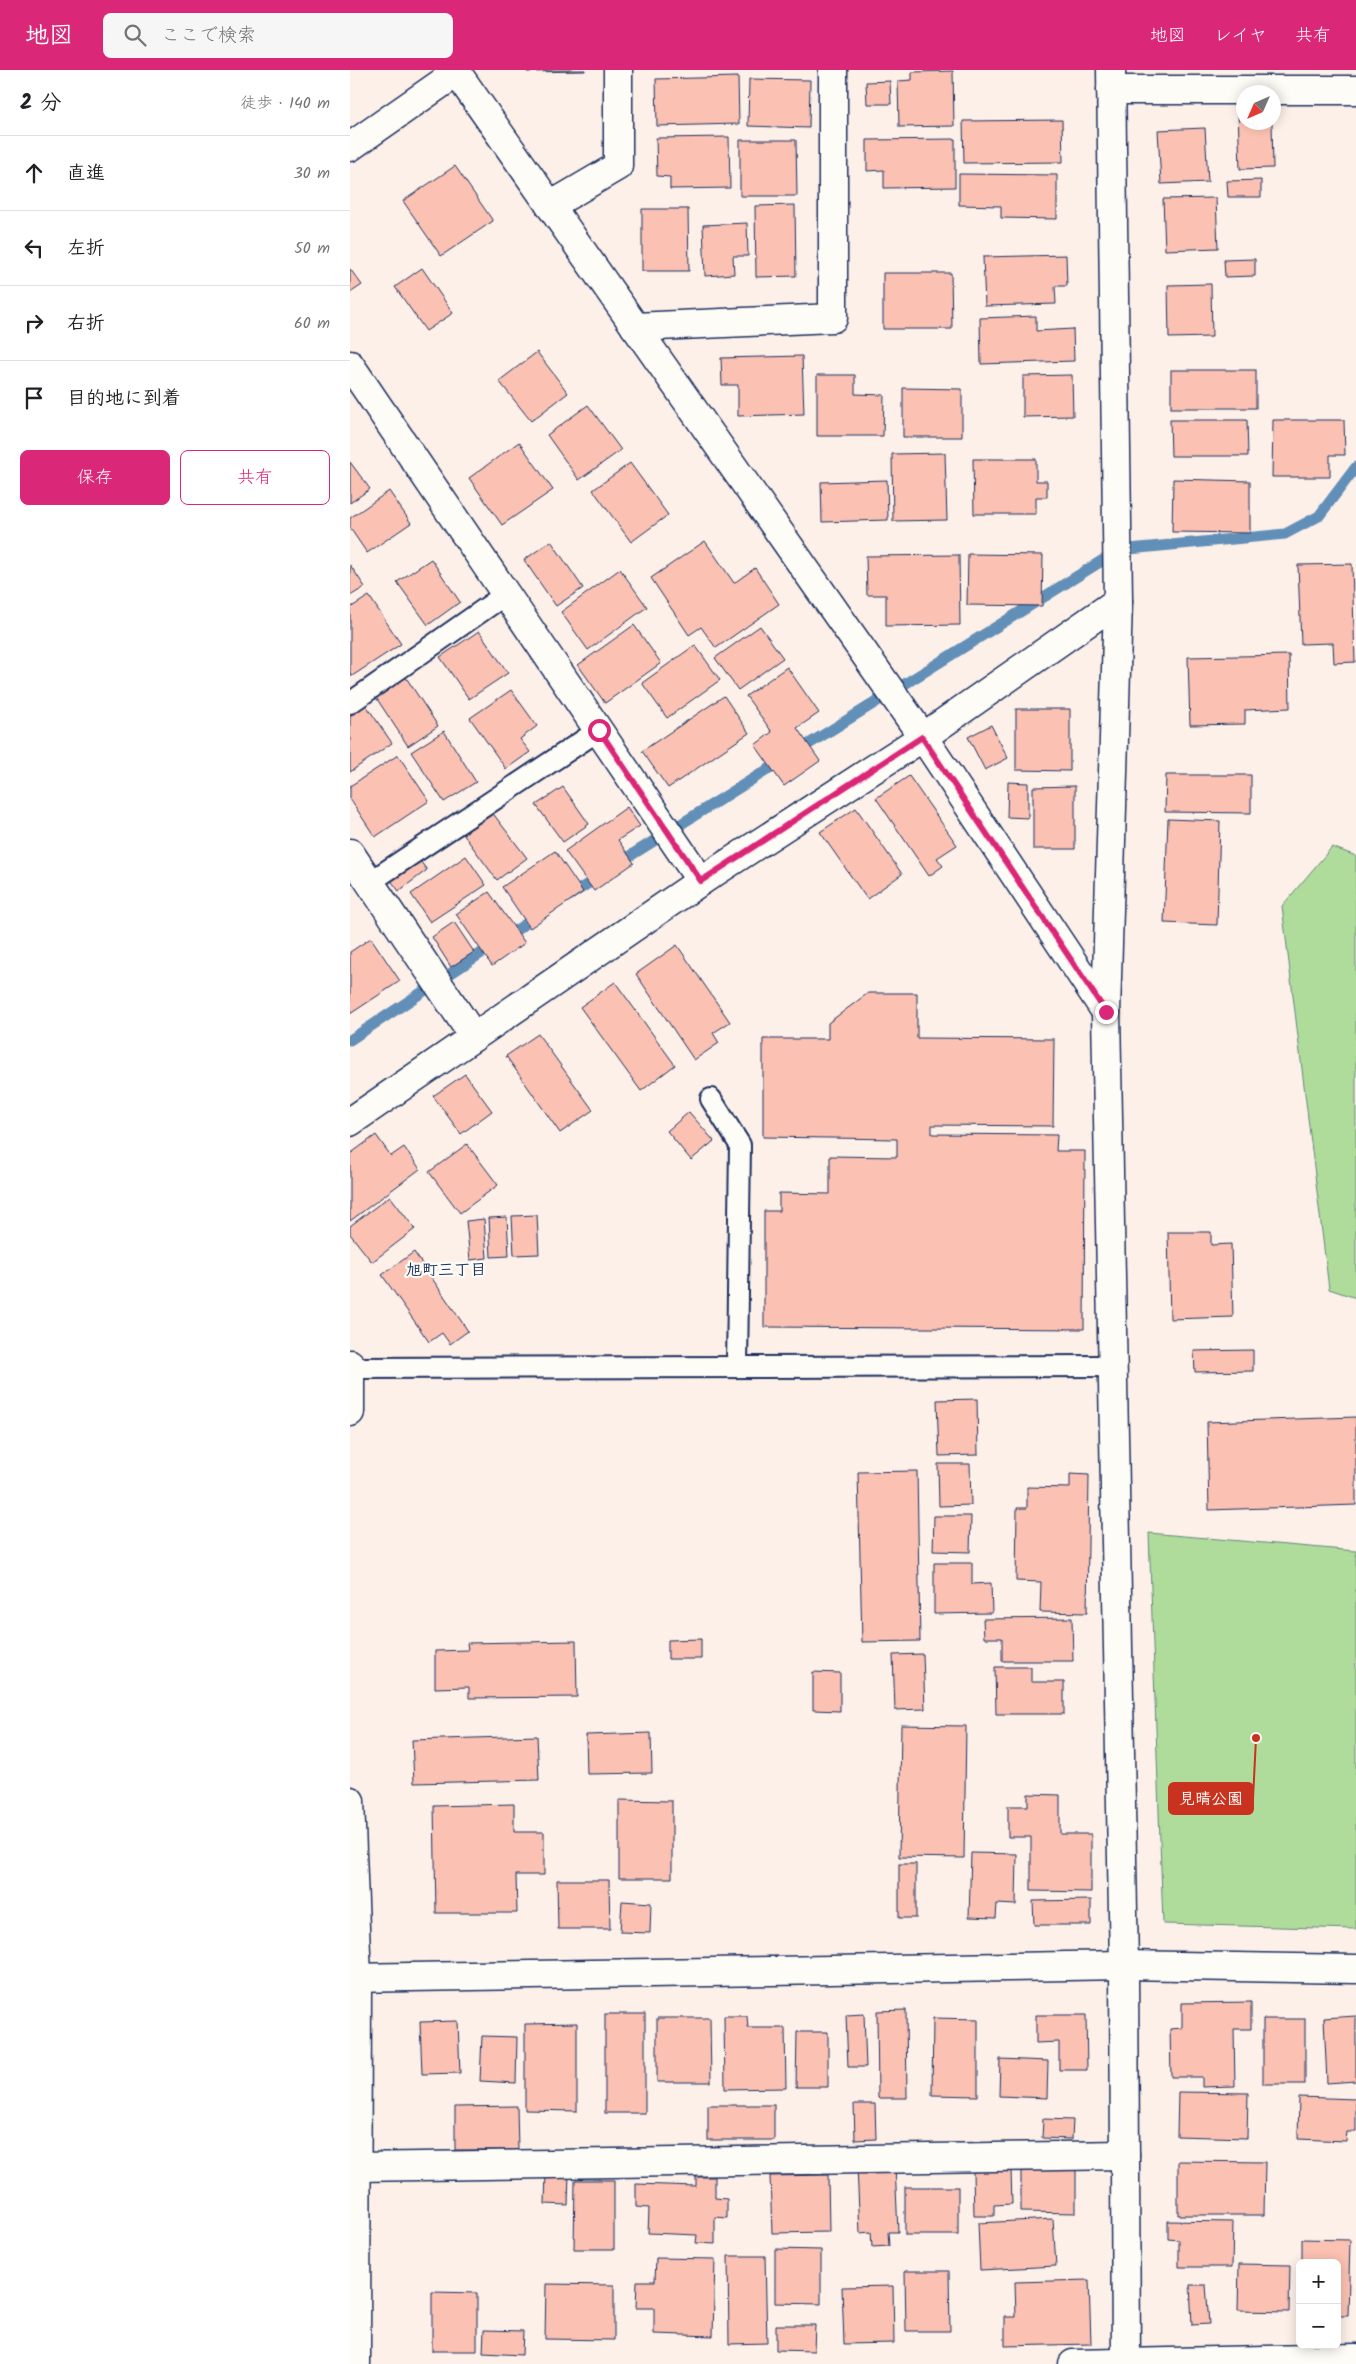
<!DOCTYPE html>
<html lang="ja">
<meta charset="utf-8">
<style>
body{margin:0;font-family:Kalam,"Klee One",sans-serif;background:#f6f6f6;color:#202124}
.controls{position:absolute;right:15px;bottom:15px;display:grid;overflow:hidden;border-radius:8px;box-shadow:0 2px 12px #0003}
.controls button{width:45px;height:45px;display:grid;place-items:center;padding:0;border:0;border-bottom:1px solid #e0e0e0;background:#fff;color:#202124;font:25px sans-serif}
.compass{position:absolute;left:886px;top:15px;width:45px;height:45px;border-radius:50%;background:#fff;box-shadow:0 2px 12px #0003;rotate:225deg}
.stop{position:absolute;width:15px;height:15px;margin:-11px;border:4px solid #db2777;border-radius:50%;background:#fff}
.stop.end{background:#db2777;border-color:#fff;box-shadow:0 1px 5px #0008}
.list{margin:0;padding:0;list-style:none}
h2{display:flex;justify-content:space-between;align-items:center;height:65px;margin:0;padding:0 20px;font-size:21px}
h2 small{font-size:16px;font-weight:400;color:#757577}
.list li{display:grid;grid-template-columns:32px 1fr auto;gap:15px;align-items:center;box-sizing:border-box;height:75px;padding:0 20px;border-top:1px solid #e0e0e0}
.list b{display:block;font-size:19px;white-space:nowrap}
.list em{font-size:16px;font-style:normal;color:#757577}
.actions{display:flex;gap:10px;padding:15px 20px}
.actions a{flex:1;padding:11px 0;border:1px solid #db2777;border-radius:8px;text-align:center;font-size:18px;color:#db2777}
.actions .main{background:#db2777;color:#fff}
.icon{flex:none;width:28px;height:28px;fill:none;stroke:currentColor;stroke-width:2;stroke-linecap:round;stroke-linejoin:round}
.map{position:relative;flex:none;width:1006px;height:2294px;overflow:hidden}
header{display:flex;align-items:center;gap:30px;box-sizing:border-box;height:70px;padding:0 25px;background:#db2777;color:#fff}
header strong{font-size:24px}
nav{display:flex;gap:28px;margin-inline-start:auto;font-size:18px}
.search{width:350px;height:45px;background:#f6f6f6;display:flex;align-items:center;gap:12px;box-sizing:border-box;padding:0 18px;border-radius:8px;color:#757577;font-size:19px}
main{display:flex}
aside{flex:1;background:#fff}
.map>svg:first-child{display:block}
.green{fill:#afdc9a;stroke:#65867c}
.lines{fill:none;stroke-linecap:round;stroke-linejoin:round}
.stream{stroke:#628fb7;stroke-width:11}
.building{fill:#fbc1b2;stroke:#1b2f5e}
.lane-casing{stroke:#1b2f5e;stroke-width:24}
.street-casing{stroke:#1b2f5e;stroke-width:31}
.secondary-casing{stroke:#1b2f5e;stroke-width:31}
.lane{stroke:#fdfcf7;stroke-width:20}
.street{stroke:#fdfcf7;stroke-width:28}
.secondary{stroke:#fdfcf7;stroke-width:28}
.route{stroke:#db2777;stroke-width:6}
.labels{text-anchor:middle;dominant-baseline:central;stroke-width:4.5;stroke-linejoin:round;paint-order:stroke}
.neighbourhood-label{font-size:16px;font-weight:bold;fill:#1b2f5e;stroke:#fdfcf7}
.leader{fill:none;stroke:#c8321e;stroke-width:2}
.callout-dot{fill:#c8321e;stroke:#fdfcf7;stroke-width:2}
.callout{fill:#c8321e;stroke:#c8321e;stroke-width:2}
.callout-label{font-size:16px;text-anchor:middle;font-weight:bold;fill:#fff}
</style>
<header>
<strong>地図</strong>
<div class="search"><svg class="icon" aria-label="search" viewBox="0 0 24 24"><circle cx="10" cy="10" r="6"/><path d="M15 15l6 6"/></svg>ここで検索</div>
<nav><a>地図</a><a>レイヤ</a><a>共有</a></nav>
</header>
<main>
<aside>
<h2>2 分<small>徒歩 · 140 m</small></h2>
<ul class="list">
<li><svg class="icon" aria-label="ahead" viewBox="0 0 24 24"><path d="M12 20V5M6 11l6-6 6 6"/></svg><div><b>直進</b></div><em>30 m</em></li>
<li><svg class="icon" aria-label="left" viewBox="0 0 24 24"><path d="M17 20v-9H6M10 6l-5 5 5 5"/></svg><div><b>左折</b></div><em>50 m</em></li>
<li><svg class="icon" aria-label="right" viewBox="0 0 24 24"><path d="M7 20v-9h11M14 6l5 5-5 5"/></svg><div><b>右折</b></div><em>60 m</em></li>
<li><svg class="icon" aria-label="arrive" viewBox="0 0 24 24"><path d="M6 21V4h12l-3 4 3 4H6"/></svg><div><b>目的地に到着</b></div></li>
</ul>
<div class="actions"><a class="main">保存</a><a>共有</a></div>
</aside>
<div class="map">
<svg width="1006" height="2294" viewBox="0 0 1006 2294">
<rect width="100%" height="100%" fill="#fdf0e9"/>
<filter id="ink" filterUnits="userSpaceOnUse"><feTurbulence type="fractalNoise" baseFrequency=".02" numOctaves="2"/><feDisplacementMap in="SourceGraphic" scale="10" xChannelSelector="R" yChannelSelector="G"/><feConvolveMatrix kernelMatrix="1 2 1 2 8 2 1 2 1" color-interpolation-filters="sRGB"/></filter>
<g filter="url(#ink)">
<!-- green -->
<g class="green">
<polygon points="982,777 1006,786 1006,1228 979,1219 932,836"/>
<polygon points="799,1463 1006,1481 1006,1859 813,1854"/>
</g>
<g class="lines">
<!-- stream -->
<g class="stream">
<polyline points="267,794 769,480 935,464 969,446 1006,397"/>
<polyline points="219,826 250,806"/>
<polyline points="0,970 189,845"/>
</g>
</g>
<!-- building -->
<g class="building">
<polygon points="176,0 235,0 235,1 177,2"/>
<polygon points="603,1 604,56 549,57 548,11 562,10 562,2"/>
<polygon points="388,7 389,54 307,56 306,9"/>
<polygon points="399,9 460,10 459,58 398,56"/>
<polygon points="540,11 541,34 517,34 516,12"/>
<polygon points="888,41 894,41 894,52 922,52 923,98 890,99"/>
<polygon points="712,50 713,92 614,93 613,51"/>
<polygon points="855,58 858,112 811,114 808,60"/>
<polygon points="379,67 380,118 320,119 320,107 307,106 306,68"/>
<polygon points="605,69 605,117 534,118 534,100 517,101 517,70"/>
<polygon points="390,70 446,70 447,126 390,126"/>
<polygon points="105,96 143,151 91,186 53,131"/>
<polygon points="609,104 707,105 707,149 651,148 651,136 609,135"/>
<polygon points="911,110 911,127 878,127 877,111"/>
<polygon points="866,128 868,178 815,180 813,129"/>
<polygon points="445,135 446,206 406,207 405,136"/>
<polygon points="292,139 338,139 339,201 292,201"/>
<polygon points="397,153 398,186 383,186 384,204 355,206 353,155"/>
<polygon points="716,185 717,216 705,216 706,234 635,236 633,187"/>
<polygon points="905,189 905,206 875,207 874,190"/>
<polygon points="72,198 103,243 76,261 45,217"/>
<polygon points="0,199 12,215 0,223"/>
<polygon points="533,203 601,203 602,259 533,259"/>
<polygon points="861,214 862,267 819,268 818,215"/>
<polygon points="686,246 686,261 723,259 724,291 631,294 630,248"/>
<polygon points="187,282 218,323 181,351 149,311"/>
<polygon points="452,286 454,344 388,346 388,315 372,315 371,288"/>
<rect x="821" y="300" width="85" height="38"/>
<polygon points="467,305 505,305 505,324 534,325 533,366 467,366"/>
<polygon points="722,305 723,346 673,347 673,306"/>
<polygon points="553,318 612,319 612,367 553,367"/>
<polygon points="238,335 271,380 229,410 197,365"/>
<polygon points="820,350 897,350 898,386 821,386"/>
<polygon points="923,350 994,350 995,385 980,385 980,407 922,407"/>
<polygon points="169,372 203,420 152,455 119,408"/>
<polygon points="595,383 597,450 543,451 542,384"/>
<polygon points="623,389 686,389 686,411 697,411 697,427 686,427 686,444 624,444"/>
<polygon points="0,392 20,419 0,433"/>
<polygon points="280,393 318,445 281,472 243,420"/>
<polygon points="823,409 900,411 900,463 822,462"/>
<polygon points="537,410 538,450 472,452 471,412"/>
<polygon points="39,421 61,453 17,483 0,458 0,448"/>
<polygon points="201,471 233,518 206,536 174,490"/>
<polygon points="355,471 384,513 405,498 429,534 366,578 351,557 339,565 301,508"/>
<polygon points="618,484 693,485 692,536 617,535"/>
<polygon points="609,485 610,555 536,556 536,525 517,525 516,486"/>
<polygon points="81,489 110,532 78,555 47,512"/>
<polygon points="1002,494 1005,592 984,593 983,573 951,574 948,495"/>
<polygon points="0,495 15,517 0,526"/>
<polygon points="270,499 297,537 238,580 211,542"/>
<polygon points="19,526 51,574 2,606 0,603 0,538"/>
<polygon points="284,555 311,593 255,633 228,595"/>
<polygon points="410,556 433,588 388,620 365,588"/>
<polygon points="129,561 158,603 119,629 90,587"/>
<polygon points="345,575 370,610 317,648 292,613"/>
<polygon points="939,585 940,638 895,640 895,654 840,655 838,587"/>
<polygon points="437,597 469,643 447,658 470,691 434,716 405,675 422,662 396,626"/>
<polygon points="55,606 88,656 58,676 25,626"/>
<polygon points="161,620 187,656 170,669 180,682 156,699 120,648"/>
<polygon points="374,626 399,663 318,718 292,681"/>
<polygon points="16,635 42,673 0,702 0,646"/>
<polygon points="666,639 720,639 720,701 666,700"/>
<polygon points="641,655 658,688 635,700 618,667"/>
<polygon points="94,661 126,712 94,732 61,682"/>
<polygon points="48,685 79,731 25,767 0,729 0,716"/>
<polygon points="816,705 901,705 901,743 815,742"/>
<polygon points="559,706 607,775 587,788 593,796 579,806 526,728"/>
<polygon points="658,712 678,713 678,748 657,747"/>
<polygon points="725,716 725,779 683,779 683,717"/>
<polygon points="213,717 239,754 213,772 186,735"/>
<polygon points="277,737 290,756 268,770 284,793 244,821 215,781"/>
<polygon points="506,738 552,804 517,829 470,762"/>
<polygon points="141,741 177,788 147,810 113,764"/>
<polygon points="818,749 870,751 867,855 814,853"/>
<polygon points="205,781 233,822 180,858 152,817"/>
<polygon points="116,786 136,815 80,852 61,824"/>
<polygon points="67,787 77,800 49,821 39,808"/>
<polygon points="139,822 175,873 142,896 106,844"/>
<polygon points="104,852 124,882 101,897 82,867"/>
<polygon points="21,868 50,911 0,944 0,882"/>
<polygon points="327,875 380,952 363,963 369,973 344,990 286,904"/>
<polygon points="265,912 325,995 291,1021 230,937"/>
<polygon points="518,923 567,923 567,968 704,969 703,1056 582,1055 582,1064 707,1065 706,1081 735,1081 734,1259 414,1257 414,1141 429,1141 429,1123 480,1124 480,1086 547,1087 547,1069 413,1067 413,969 478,969 478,953"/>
<polygon points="188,964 243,1040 210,1063 156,986"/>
<polygon points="115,1004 142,1041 111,1064 83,1026"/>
<polygon points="339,1042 364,1071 341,1090 317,1061"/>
<polygon points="26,1065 41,1086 54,1077 70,1099 0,1151 0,1084"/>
<polygon points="117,1074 148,1115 110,1143 79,1102"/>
<polygon points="40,1126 65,1159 22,1192 0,1164 0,1156"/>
<polygon points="187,1145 189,1184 164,1185 162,1146"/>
<polygon points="157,1147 159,1186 141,1187 139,1148"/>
<polygon points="134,1149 137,1188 120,1190 116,1151"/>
<polygon points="818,1162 861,1162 861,1175 881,1174 883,1247 820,1249"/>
<polygon points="64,1182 118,1261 100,1274 92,1263 79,1272 32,1205"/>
<polygon points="903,1280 903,1301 845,1302 844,1281"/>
<polygon points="627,1329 628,1385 589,1386 587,1330"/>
<polygon points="1006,1347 1006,1435 859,1440 857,1352"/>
<polygon points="588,1394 620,1394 621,1435 589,1436"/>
<polygon points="567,1401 570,1571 512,1572 508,1402"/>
<polygon points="720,1404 739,1405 737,1543 690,1542 691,1512 666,1511 667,1438 677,1438 677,1417 720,1418"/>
<polygon points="584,1446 621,1446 620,1482 583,1481"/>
<polygon points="584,1493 622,1493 622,1514 641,1513 642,1543 584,1544"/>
<polygon points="722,1548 723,1591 652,1591 652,1568 634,1568 633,1549"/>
<polygon points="351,1569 351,1589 318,1589 318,1570"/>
<polygon points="226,1571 227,1627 119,1628 119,1617 85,1618 85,1581 118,1580 117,1573"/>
<polygon points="573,1584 575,1639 545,1640 543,1585"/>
<polygon points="645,1597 681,1597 681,1612 714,1612 714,1644 646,1644"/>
<polygon points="463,1602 490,1603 490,1641 463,1640"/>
<polygon points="551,1655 616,1656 614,1788 549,1787"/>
<polygon points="301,1663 302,1703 237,1704 236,1665"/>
<polygon points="187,1666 189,1710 64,1713 62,1670"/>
<polygon points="678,1724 710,1725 710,1764 741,1764 741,1822 681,1821 681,1767 658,1767 658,1736 678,1736"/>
<polygon points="269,1730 322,1731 322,1808 269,1808"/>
<polygon points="164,1734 164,1762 194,1762 194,1805 166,1805 167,1843 86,1843 84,1736"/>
<polygon points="621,1783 667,1784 666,1835 647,1834 646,1848 619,1847"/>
<rect x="549" y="1794" width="17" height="54"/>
<polygon points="207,1810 259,1810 260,1859 208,1859"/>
<polygon points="741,1830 741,1855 684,1855 683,1831"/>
<polygon points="272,1831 301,1833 300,1863 270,1862"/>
<polygon points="901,1932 901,1959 884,1959 885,2016 852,2017 852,2007 821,2007 820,1959 832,1958 832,1933"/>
<polygon points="556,1940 557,2028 528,2028 527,1941"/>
<rect x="255" y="1944" width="40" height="99"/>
<polygon points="514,1944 516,1997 498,1997 496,1945"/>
<polygon points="686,1945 736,1945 737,2000 709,2000 709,1972 686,1973"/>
<polygon points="374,1946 397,1946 398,1958 435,1958 436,2018 375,2019"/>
<polygon points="1006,1946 1006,2011 977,2013 974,1948"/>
<polygon points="307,1948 360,1948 361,2012 307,2012"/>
<polygon points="583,1948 628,1949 628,2026 582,2025"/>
<rect x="913" y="1949" width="42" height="65"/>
<polygon points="108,1951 110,2003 72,2004 70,1952"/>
<polygon points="227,1953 227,2041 175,2040 175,1954"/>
<polygon points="447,1962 478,1962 478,2017 446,2017"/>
<polygon points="132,1966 167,1967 166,2013 130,2011"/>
<polygon points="650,1989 698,1991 697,2028 649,2026"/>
<polygon points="828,2022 898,2023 897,2068 827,2066"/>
<polygon points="949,2027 1006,2029 1006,2062 997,2062 996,2071 948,2069"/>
<polygon points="504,2034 525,2034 526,2069 505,2070"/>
<rect x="358" y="2035" width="66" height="35"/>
<polygon points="167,2036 168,2080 105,2080 105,2037"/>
<polygon points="693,2049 723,2050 722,2069 692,2068"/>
<polygon points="828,2091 915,2092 914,2145 828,2145"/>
<polygon points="545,2095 548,2162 538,2162 539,2176 522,2177 521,2162 510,2163 507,2097"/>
<polygon points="671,2097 726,2097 726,2143 671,2142"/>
<polygon points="661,2100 662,2134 644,2135 644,2146 624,2146 623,2102"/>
<polygon points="196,2102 219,2103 218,2135 195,2134"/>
<polygon points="478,2105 479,2162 422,2163 420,2106"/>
<polygon points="346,2107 365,2107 365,2128 377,2129 377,2148 365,2147 365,2174 346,2173 347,2165 298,2163 299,2138 286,2137 286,2114 346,2116"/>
<polygon points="225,2110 264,2110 264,2179 224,2179"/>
<rect x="555" y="2117" width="53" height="48"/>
<polygon points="703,2149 706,2196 630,2200 628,2153"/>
<polygon points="818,2151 883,2152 882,2197 829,2197 829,2170 818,2169"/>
<polygon points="952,2169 1000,2170 998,2246 987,2246 987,2193 952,2193"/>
<polygon points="425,2179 471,2180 471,2234 425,2233"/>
<polygon points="378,2186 415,2186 417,2273 379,2274"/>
<polygon points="306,2188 365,2189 363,2266 304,2264 304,2238 286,2238 287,2211 305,2211"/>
<polygon points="889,2194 940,2195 939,2242 888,2241"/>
<polygon points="555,2201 599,2201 600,2261 556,2261"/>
<polygon points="739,2210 741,2274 655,2276 655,2247 666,2247 665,2212"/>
<polygon points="196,2214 264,2215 264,2270 195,2269"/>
<polygon points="840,2215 856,2215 859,2254 842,2255"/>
<polygon points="543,2216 544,2273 494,2274 492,2217"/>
<polygon points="82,2222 127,2223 127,2281 82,2281"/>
<polygon points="426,2255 465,2255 464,2281 426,2280"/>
<polygon points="134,2260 173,2261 172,2285 133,2283"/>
</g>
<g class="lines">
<!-- lane casing -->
<g class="lane-casing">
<g id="lane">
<polyline points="0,633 156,524"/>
<polyline points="20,812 249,660"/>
<polyline points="361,1029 390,1075 387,1297"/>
<polyline points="1,1298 763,1296"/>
</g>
</g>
<!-- street casing -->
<g class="street-casing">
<g id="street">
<polyline points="105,0 573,667 756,942"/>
<polyline points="761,0 768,531 756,942 774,1895 776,2294"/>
<polyline points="761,20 1006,20"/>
<polyline points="0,77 106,3"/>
<polyline points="200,136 268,96 268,0"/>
<polyline points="285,257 483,248 483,0"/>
<polyline points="0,295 351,811"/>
<polyline points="0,783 124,967"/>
<polyline points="0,1052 351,811 573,667 768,531"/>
<polyline points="0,1908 774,1895 1006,1899"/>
<polyline points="6,2097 775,2085"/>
<polyline points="723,2294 1006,2288"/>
</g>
</g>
<!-- secondary casing -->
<g class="secondary-casing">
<g id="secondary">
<polyline points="0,1294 0,1342"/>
<polyline points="0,1731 7,1908 6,2294"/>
</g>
</g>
<!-- lane -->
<use href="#lane" class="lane"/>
<!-- street -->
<use href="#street" class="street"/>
<!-- secondary -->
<use href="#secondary" class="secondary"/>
</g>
</g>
<g class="lines" filter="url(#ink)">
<!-- route -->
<polyline class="route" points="249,660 351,811 572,667 756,942"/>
</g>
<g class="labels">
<!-- neighbourhood labels -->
<g class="neighbourhood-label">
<text x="96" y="1200">旭町三丁目</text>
</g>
</g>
<!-- callouts -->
<path class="leader" d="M906 1668L903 1729"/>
<circle class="callout-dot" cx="906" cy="1668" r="5"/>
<rect class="callout" x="819" y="1713" width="84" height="31" rx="5"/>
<g class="callout-label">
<text x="861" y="1734">見晴公園</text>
</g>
</svg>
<div class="controls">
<button>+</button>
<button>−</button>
</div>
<svg class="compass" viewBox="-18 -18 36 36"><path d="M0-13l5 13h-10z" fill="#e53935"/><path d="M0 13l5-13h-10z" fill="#757577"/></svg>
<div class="stop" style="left:249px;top:660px"></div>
<div class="stop end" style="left:756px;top:942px"></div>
</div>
</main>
